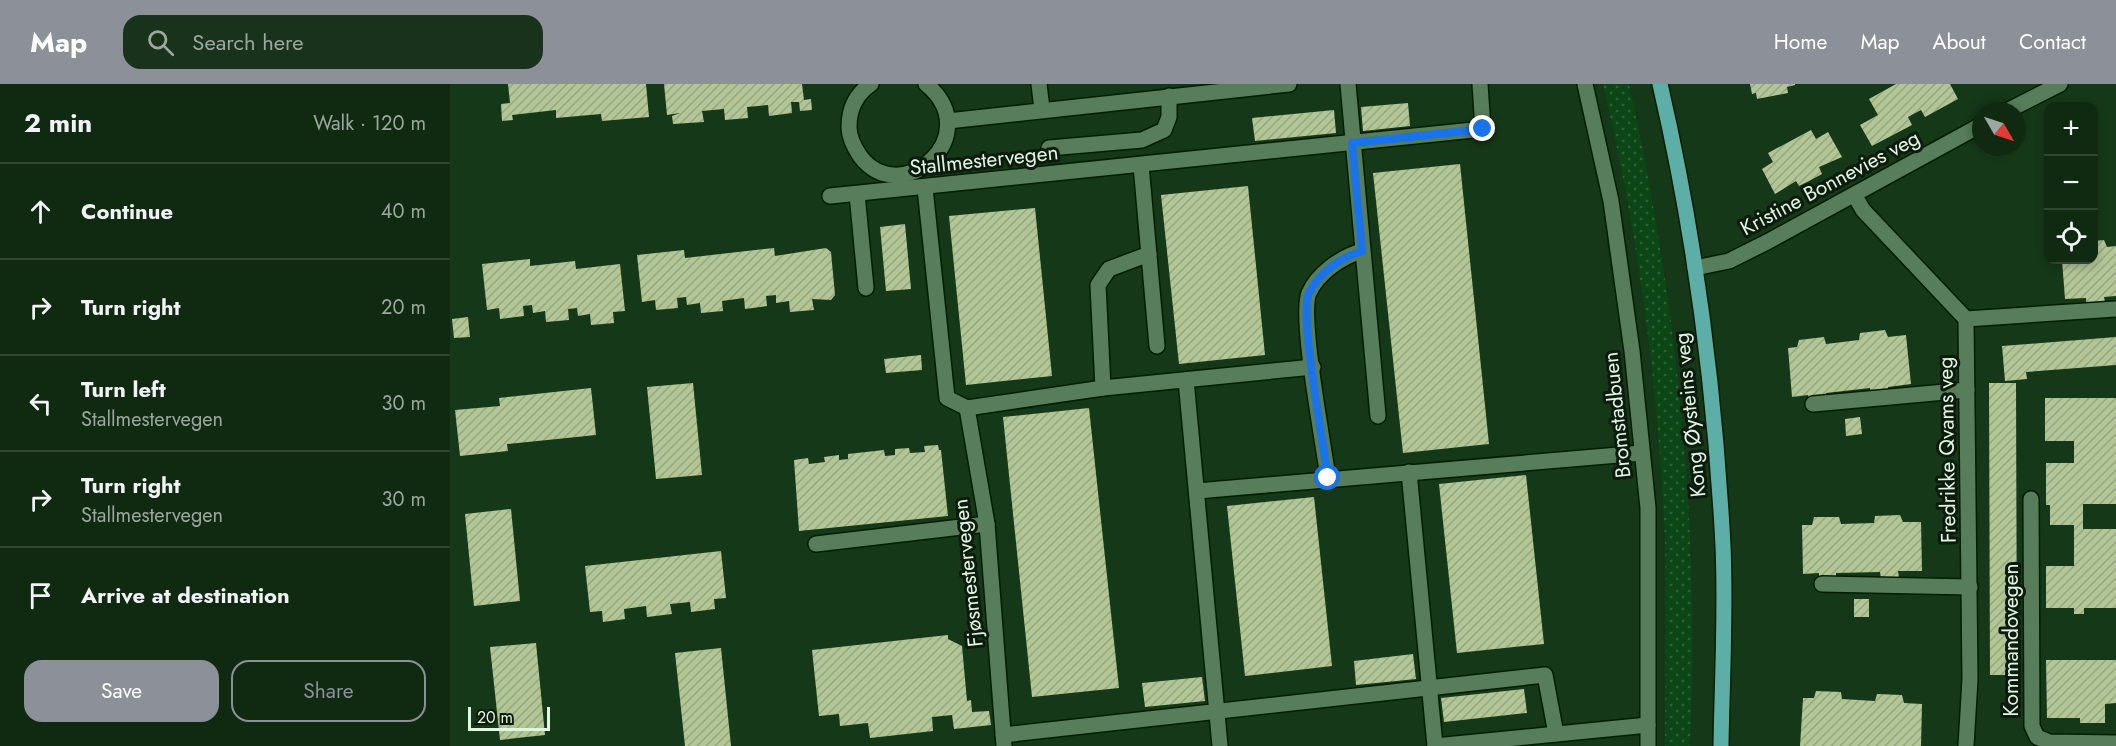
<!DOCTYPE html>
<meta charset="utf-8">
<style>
body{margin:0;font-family:Jost,sans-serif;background:#19321b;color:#f1f3f6}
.controls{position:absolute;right:18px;top:18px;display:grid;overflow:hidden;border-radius:12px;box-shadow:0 3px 9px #0003}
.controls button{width:54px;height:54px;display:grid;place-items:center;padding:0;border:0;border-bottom:2px solid #304632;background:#102a12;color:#f1f3f6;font:30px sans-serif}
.compass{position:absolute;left:1522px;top:18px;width:54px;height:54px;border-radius:50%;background:#102a12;box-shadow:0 3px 9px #0003;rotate:129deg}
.scale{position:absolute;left:18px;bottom:15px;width:82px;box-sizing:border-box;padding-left:6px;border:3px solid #e1f6e1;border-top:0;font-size:16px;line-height:21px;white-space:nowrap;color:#e1f6e1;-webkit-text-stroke:4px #0c1b0d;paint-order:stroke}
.stop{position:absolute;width:18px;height:18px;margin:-14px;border:4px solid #1a73e8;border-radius:50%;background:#fff}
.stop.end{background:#1a73e8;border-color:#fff;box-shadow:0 2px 6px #0008}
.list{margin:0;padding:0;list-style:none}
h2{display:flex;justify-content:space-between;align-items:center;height:78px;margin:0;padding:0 24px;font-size:26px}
h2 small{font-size:20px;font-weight:400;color:#9ca79f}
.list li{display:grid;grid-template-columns:39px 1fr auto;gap:18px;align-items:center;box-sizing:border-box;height:96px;padding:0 24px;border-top:2px solid #304632}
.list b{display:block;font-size:22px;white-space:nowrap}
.list p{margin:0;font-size:20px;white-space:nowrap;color:#9ca79f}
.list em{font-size:20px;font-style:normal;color:#9ca79f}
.actions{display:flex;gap:12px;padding:18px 24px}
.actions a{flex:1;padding:14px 0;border:2px solid #8c9099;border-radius:18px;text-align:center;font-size:21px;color:#8c9099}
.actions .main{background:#8c9099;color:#fff}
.icon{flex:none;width:33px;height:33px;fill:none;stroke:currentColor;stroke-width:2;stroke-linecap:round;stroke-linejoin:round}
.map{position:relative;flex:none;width:1666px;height:662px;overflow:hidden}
header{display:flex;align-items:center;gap:36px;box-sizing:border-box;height:84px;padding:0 30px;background:#8c9099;color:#fff}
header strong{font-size:28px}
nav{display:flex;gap:33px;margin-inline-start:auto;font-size:21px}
.search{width:420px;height:54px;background:#19321b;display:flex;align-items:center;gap:15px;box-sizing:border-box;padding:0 21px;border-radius:18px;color:#9ca79f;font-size:22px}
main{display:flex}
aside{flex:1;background:#102a12}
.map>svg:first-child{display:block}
.grass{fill:url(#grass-dots)}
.building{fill:url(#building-hatch)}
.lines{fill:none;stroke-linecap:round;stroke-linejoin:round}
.minor-casing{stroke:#001f02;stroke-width:18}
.major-casing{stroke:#001f02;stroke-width:18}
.minor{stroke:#587d5a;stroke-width:15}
.major{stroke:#5caea7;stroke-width:15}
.route{stroke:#1a73e8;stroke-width:8}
.labels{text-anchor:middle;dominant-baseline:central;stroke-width:6;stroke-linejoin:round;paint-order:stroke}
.street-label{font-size:21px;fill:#e1f6e1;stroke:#0c1b0d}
</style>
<header>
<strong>Map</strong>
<div class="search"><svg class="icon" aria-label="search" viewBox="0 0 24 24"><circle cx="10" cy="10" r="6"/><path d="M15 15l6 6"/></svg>Search here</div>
<nav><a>Home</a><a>Map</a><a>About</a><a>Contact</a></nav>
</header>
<main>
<aside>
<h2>2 min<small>Walk · 120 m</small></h2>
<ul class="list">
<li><svg class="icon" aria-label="ahead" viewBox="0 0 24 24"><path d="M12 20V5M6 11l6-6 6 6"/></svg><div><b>Continue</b></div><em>40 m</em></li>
<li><svg class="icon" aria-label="right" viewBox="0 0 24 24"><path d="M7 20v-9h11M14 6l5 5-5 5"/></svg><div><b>Turn right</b></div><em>20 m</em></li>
<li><svg class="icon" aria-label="left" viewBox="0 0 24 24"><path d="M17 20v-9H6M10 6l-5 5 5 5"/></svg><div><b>Turn left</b><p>Stallmestervegen</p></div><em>30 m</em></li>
<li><svg class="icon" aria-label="right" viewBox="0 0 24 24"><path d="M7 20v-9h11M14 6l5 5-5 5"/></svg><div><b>Turn right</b><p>Stallmestervegen</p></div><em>30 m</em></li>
<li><svg class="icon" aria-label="arrive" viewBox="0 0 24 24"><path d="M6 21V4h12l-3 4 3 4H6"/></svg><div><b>Arrive at destination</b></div></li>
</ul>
<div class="actions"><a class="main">Save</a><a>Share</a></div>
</aside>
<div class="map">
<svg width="1666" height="662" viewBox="0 0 1666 662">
<defs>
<pattern id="grass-dots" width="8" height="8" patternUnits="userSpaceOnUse" patternTransform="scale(1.5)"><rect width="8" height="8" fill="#0c4616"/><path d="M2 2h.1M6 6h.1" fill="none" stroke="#2f6138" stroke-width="1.8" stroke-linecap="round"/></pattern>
<pattern id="building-hatch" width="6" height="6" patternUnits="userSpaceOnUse" patternTransform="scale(1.5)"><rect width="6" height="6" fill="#b2c595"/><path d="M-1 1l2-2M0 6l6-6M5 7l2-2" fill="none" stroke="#96a681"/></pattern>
</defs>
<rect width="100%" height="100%" fill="#153818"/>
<!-- grass -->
<path class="grass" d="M1153,0H1179C1227,219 1250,438 1240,662H1215C1215,581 1218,498 1213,417C1205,277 1185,136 1153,0Z"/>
<!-- building -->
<g class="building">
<polygon points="58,0 196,0 199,33 152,37 151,30 106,34 106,26 62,31 63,36 52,37 51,20 60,19"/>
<polygon points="214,0 352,0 354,16 361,15 362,26 350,27 349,18 341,18 342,29 319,32 318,21 297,23 298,34 275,36 274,25 252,27 254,38 223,40 222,32 230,29 217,31"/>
<polygon points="1300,0 1345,0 1345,1 1337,3 1338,9 1307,15 1306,9 1302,10"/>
<polygon points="1446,0 1500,0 1508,15 1475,33 1471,26 1458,33 1462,41 1422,62 1410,41 1428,31 1419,15"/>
<polygon points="958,19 960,42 913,47 911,23"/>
<polygon points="884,26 886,49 805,57 802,34"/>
<polygon points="1361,46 1366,55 1378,48 1392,73 1369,83 1372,90 1359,97 1349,102 1346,97 1325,110 1312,85 1323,78 1318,69"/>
<polygon points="1010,80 1039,360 953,369 923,89"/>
<polygon points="798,102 815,271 729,280 711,111"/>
<polygon points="585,124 602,292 516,301 499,132"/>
<polygon points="455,140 461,205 436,207 430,143"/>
<polygon points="1654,156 1657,163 1666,162 1666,212 1654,213 1655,218 1636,220 1636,214 1615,215 1612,176 1644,176 1644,157"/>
<polygon points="324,164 325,172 376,164 381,168 385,211 381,216 362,215 364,226 340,228 339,217 326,219 326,211 316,212 317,222 295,225 294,214 272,217 273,227 251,229 250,219 237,221 236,213 227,214 228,224 206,226 205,216 192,218 187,171 234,166 235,174"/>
<polygon points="80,175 80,182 125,177 126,185 170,180 175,227 163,228 164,239 141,241 140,230 128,232 127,224 118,225 119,236 96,238 95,227 83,229 82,221 73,222 74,232 50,235 49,224 37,226 32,180"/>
<polygon points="18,233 20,253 4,254 2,235"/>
<polygon points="1435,246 1438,253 1456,251 1461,300 1438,303 1438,308 1421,310 1420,304 1376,309 1377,315 1359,317 1358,311 1342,313 1338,264 1347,263 1349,256 1374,253 1376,260 1409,256 1410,249"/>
<polygon points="1666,253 1666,281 1576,288 1577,295 1555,297 1552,262"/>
<polygon points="471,271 472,286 436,289 434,275"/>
<polygon points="243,299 252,391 206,395 197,303"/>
<polygon points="1539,299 1566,299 1567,591 1540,591"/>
<polygon points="141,304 146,351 57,360 58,367 10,372 5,326 50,322 49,314"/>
<polygon points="1595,314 1666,314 1666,420 1633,420 1633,445 1666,445 1666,524 1634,524 1634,530 1624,530 1624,524 1596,524 1596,482 1624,482 1624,441 1600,441 1600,421 1596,421 1596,379 1624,379 1624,357 1595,357"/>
<polygon points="639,324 669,604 582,613 553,333"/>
<polygon points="1410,333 1412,350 1396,352 1395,335"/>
<polygon points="488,361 489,366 491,366 498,432 349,447 344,376 358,374 359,380 375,378 374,373 389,371 389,376 398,375 398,370 434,366 435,372 445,371 445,365 459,364 460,369 475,368 474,362"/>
<polygon points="1076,391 1094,560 1007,569 989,400"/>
<polygon points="864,413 882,582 795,592 777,422"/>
<polygon points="61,425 70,517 24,522 15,430"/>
<polygon points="1450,431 1453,438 1471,438 1472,487 1448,487 1449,494 1431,494 1430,488 1386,489 1386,495 1369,495 1369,489 1353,490 1352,441 1362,441 1364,433 1389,433 1391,440 1424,439 1425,432"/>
<polygon points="271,467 276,514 264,515 265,525 241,528 240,518 220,520 222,530 197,533 196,522 174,525 175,535 153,538 152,527 140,528 135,482"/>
<rect x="1404" y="515" width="15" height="18"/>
<polygon points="498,551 498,555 512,562 517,617 521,616 522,628 539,627 541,641 504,645 502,631 482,633 483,647 420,654 418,639 390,642 389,630 369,632 362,566"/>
<polygon points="86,559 95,651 50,656 40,563"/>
<polygon points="271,564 281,662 235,662 225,569"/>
<polygon points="963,570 966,595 906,601 904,577"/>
<polygon points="1596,576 1666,576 1666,619 1655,620 1655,639 1630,639 1630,634 1597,634"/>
<polygon points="752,593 755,617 695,623 692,599"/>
<polygon points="1074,605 1077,629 994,638 991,614"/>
<polygon points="1366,607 1391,608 1392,615 1425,617 1427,610 1452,611 1454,619 1472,620 1471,662 1350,662 1353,614 1364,614"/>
</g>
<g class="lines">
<!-- minor casing -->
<g class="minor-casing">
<g id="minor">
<path d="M421,0C406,10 399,25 399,43C399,54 404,63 410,72C451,127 538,51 476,0"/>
<polyline points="589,0 592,25"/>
<polyline points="898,0 928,332"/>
<polyline points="1135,0 1161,117 1182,267 1198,424 1198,662"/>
<polyline points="1557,27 1610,0"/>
<polyline points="498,37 839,0"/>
<polyline points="599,64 692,56 714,46 719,33 719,12"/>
<polyline points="691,81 707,262"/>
<polyline points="475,104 497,314 517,324 653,304 648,201 659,185 699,170"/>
<polyline points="407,110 416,204"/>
<polyline points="380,112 1033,45 1030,0"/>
<polyline points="1405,112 1413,126 1516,235 1520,595 1516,662"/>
<polyline points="1245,184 1279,177 1317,158 1531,41"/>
<polyline points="1516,235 1666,225"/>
<polyline points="736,296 770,662"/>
<polyline points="653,304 863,283"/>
<polyline points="1363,320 1517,306"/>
<polyline points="517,324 537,440 554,662"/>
<polyline points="959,388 985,662"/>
<path d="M878,394C874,362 849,232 859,209C868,189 891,173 912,167"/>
<polyline points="747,407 1192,369"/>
<polyline points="1581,415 1582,642 1587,653 1599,658 1666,659"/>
<polyline points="366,460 537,440"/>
<polyline points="1372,500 1520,503"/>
<polyline points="553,651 1095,591 1106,650"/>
<polyline points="985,662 1198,641"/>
</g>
</g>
<!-- major casing -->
<g class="major-casing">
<path id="major" d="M1210,0C1245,151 1265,307 1273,462C1276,528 1272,596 1271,662"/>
</g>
<!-- minor -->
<use href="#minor" class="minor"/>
<!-- major -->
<use href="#major" class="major"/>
</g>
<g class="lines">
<!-- route -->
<path class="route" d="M878,394C874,362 849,232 859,209C869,189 891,173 912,167L902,59L1033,45"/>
</g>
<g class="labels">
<!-- street labels -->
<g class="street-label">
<text transform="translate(534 76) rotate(-6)">Stallmestervegen</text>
<text transform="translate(1380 99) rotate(-28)">Kristine Bonnevies veg</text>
<text transform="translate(1167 331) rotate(-96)">Bromstadbuen</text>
<text transform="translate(1240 331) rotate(-96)">Kong Øysteins veg</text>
<text transform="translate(1497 366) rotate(-91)">Fredrikke Qvams veg</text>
<text transform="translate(518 489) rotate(-96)">Fjøsmestervegen</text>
<text transform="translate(1561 556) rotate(-90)">Kommandovegen</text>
</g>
</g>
</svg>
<div class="controls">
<button>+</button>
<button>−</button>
<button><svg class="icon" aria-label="locate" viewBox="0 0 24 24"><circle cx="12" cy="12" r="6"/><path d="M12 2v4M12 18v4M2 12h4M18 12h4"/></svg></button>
</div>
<svg class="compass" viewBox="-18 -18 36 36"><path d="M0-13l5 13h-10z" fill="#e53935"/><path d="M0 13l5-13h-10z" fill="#9ca79f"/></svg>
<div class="scale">20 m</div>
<div class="stop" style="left:878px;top:394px"></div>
<div class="stop end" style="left:1033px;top:45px"></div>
</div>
</main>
